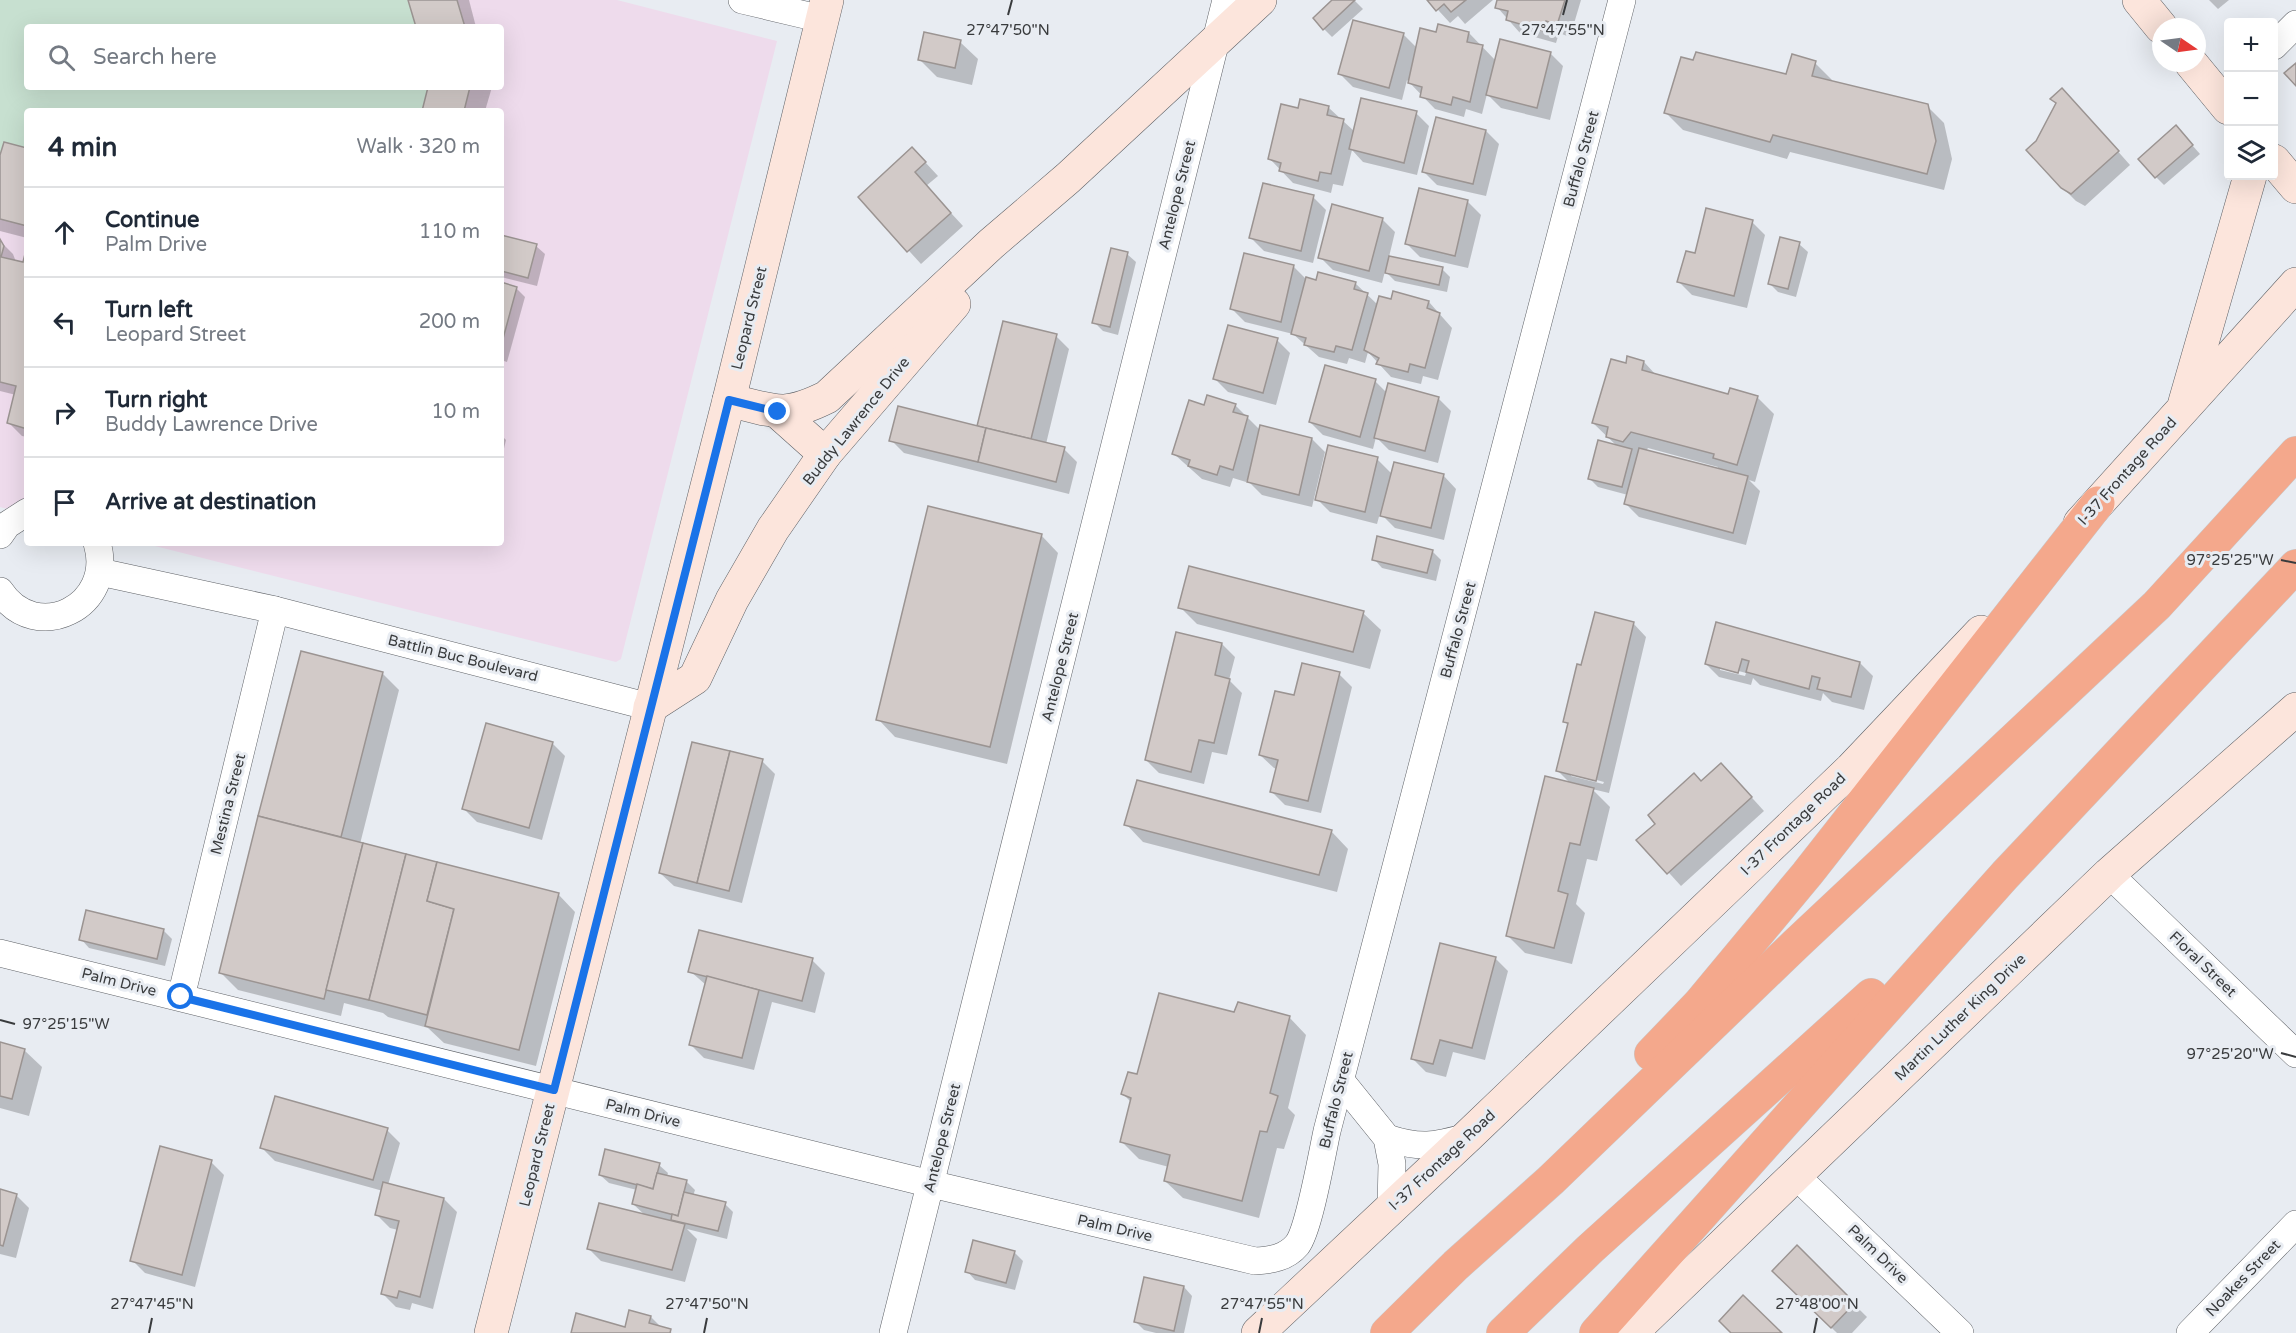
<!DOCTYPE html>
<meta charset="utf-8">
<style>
body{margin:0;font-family:"Varela Round",sans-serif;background:#f2f2f3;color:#1f2937}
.controls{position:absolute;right:18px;top:18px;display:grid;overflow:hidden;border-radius:6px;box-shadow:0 6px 24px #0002}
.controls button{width:54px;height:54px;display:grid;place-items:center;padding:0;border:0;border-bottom:2px solid #e0e1e3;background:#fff;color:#1f2937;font:30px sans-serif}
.compass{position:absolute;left:2152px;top:18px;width:54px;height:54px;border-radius:50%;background:#fff;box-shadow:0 6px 24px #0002;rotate:103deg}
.stop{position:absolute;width:18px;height:18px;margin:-14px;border:4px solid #1a73e8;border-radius:50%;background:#fff}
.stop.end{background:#1a73e8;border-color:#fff;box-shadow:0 2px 6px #0008}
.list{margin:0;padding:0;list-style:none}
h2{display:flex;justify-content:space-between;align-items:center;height:78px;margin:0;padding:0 24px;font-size:26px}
h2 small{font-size:20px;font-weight:400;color:#747a83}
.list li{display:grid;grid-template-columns:39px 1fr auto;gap:18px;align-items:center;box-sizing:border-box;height:90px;padding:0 24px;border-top:2px solid #e0e1e3}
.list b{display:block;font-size:22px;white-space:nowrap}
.list p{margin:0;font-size:20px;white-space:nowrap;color:#747a83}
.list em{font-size:20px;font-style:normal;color:#747a83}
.icon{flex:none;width:33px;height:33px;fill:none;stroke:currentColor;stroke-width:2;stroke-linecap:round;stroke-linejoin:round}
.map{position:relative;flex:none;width:2296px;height:1333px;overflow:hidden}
.search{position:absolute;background:#fff;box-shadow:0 6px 24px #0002;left:24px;top:24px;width:480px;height:66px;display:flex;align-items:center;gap:15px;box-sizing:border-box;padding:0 21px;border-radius:6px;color:#747a83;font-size:22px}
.panel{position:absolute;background:#fff;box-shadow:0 6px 24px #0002;left:24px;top:108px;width:480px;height:438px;border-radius:6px}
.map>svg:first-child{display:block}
.commercial{fill:#eedbec;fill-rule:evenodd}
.green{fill:#c7e0d0}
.shadow{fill:#0003;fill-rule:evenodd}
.building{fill:#d2cac8;stroke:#9b9492;stroke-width:1.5}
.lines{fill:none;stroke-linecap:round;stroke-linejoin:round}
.street-casing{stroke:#5f6267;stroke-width:28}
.secondary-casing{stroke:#5f6267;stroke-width:34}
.highway-casing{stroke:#c8c8c9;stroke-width:34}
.street{stroke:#fff;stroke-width:27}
.secondary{stroke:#fce5dc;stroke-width:33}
.highway{stroke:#f4a88c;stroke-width:33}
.route{stroke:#1a73e8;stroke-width:8}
.ticks{fill:none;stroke:#393b3d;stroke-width:2}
.labels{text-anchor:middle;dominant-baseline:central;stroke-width:6;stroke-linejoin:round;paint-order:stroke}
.street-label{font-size:15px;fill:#393b3d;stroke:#e8ecf2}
.ticks-label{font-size:15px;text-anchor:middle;fill:#393b3d;stroke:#e8ecf2;stroke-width:6;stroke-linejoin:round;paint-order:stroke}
</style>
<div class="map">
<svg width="2296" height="1333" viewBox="0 0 2296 1333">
<rect width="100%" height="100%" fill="#e8ecf2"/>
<!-- commercial -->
<path class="commercial" d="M0,0H617L777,41L621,659L616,662L143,543H501V111H27V514L0,507ZM27,27H501V87H27Z"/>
<!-- green -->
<polygon class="green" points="0,0 457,0 465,27 27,27 27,87 470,87 464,111 27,111 27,226 0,219"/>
<!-- shadow -->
<g class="shadow">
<polygon points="410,0 469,0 476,27 417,27"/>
<polygon points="1334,0 1354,0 1363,9 1332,37 1324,29"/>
<polygon points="1429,0 1493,0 1465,24 1458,16 1450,23"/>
<polygon points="1499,0 1581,0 1570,37 1559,33 1556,43 1520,33 1497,7"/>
<polygon points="2209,0 2229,0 2218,9"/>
<polygon points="1469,33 1496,61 1550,53 1563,66 1550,120 1501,108 1487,94 1482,114 1466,109 1464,117 1435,109 1407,80 1402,100 1353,87 1340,74 1403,34 1417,48 1437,34"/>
<polygon points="960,42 978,59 972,85 937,77 919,59"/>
<polygon points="1815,63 1832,80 1832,82 1927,106 1944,123 1952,159 1944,190 1790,152 1787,159 1683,130 1666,113 1787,76"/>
<polygon points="430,87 492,87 485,111 424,111"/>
<polygon points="2052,99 2075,103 2130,165 2085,206 2076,201 2062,187 2037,142 2057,104"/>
<polygon points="1301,101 1329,108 1355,132 1416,113 1429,126 1417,175 1363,162 1352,150 1343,186 1333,184 1331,193 1293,183 1270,159 1299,110"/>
<polygon points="1486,131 1499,144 1486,196 1437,185 1424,172"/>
<polygon points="2184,136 2200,154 2164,185 2156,177"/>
<polygon points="27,149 27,238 0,231 0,154 1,156"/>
<polygon points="925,162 938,176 926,186 963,226 921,264 860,197"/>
<polygon points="1420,190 1468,202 1481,215 1468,268 1420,257 1407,244"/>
<polygon points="1313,197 1326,210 1313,263 1264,251 1251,238"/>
<polygon points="1382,219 1395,232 1389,257 1442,269 1450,277 1447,292 1395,281 1385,271 1382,283 1333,270 1320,257"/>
<polygon points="1752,222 1765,235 1747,308 1692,295 1679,282 1696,255"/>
<polygon points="501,237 536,246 545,254 537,286 501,277"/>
<polygon points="0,241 13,254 16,262 24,264 27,252 27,437 22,436 9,423 16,395 0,391"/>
<polygon points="1799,244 1808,252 1796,297 1778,292 1770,284"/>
<polygon points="1127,254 1136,262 1118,335 1103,331 1094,322"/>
<polygon points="1245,255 1294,267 1307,280 1355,283 1378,305 1392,301 1429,302 1452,328 1438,380 1423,376 1421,384 1391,377 1368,352 1365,363 1349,358 1347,364 1319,357 1293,334 1245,322 1232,309"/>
<polygon points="501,284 516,288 525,297 507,362 501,360"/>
<polygon points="1056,336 1069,349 1046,444 1064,449 1077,462 1069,494 904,453 891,440 978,428"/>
<polygon points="1277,340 1290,353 1276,405 1228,392 1215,379"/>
<path d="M1644,362L1656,375L1729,395L1757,397L1774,414L1755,482L1749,480L1760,491L1746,545L1639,517L1626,504L1628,495L1598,487L1589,478L1618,447L1593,423L1627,365ZM1648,448L1718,467L1717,470L1646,451Z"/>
<polygon points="1375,381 1387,393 1438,398 1451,411 1438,463 1389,450 1376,437 1373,449 1323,435 1310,422"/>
<polygon points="1235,405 1261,431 1261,427 1312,439 1325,452 1312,507 1262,495 1247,480 1246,482 1233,478 1230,487 1202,479 1174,454 1205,407"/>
<polygon points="501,435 506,440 501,461"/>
<polygon points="1377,459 1392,474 1443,475 1456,489 1444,540 1395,528 1380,513 1377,524 1330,512 1317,499"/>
<polygon points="1041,535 1058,553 1007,764 895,737 878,719"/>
<polygon points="1432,551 1441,560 1436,581 1382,568 1374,559"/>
<polygon points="1180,607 1363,613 1381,630 1370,669 1197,624"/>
<path d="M1633,623L1646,637L1609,793L1592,789L1610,807L1597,861L1587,859L1576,904L1585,913L1572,964L1525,953L1507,935L1571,784L1558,771L1569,726L1565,722L1582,667ZM1571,773L1604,782L1603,784L1571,776Z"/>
<path d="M1717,624L1860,663L1873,676L1864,710L1832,702L1823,693L1821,701L1760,685L1753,678L1751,685L1719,677L1706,664ZM1720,666L1746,673L1745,676L1720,670Z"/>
<polygon points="1222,644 1235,657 1229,680 1242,693 1227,755 1212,752 1204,784 1159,773 1146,760"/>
<polygon points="302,653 382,673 399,690 360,844 558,894 575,912 536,1066 444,1043 428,1028 388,1017 383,1013 344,1003 341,1016 238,990 220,972"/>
<polygon points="1339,674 1352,687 1321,813 1285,805 1272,792 1277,769 1274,768 1260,755 1295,697"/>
<polygon points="552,743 565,756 542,840 477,822 464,809"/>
<polygon points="762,761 775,774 742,903 674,886 660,873"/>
<polygon points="1734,778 1764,811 1681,886 1639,840 1702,783"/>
<polygon points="1126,824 1331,831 1348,849 1337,892 1143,842"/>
<polygon points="163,930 172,939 165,966 89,948 81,939"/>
<polygon points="1495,958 1508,971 1485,1060 1453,1052 1446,1077 1426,1072 1413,1059"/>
<polygon points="812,960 825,973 815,1013 772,1002 754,1070 704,1058 691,1045 706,985 690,971"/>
<polygon points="1289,1017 1306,1035 1288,1108 1295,1115 1284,1149 1277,1148 1259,1218 1183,1198 1165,1181 1169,1167 1139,1159 1121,1141 1132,1103 1123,1094 1138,1076"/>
<polygon points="0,1043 24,1050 42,1067 29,1116 0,1108"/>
<polygon points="387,1130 400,1143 388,1185 444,1199 457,1212 433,1309 412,1303 410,1310 396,1307 383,1294 398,1230 390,1228 377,1215 383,1191 275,1161 262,1148"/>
<polygon points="211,1162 224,1175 195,1287 145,1273 132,1260"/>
<polygon points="659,1165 668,1173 667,1176 686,1181 695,1190 693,1196 725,1204 733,1212 727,1239 687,1229 697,1239 685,1282 601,1261 588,1248 646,1216 633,1204 637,1190 609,1183 600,1175"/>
<polygon points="0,1191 16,1195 29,1208 16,1258 0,1254"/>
<polygon points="1797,1248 1867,1317 1852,1333 1837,1333 1774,1271"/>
<polygon points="1014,1252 1023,1261 1015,1290 975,1280 967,1271"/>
<polygon points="1184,1287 1192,1296 1184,1333 1156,1333 1144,1330 1136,1322"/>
<polygon points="651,1317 662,1328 672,1333 572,1333 626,1329"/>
</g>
<!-- building -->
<g class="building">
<polygon points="408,0 457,0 465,27 416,27"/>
<polygon points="1332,0 1355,0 1323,30 1313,18"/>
<polygon points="1427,0 1466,0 1451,12 1444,4 1436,11"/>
<polygon points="1497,0 1565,0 1557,25 1546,21 1544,31 1506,20 1508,11 1495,8"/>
<polygon points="1353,20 1404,33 1389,88 1338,74"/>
<polygon points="1438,24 1469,32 1467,42 1483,45 1470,102 1453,97 1451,105 1420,97 1422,87 1408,83 1420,28 1436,32"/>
<polygon points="924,32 961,40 955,68 918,60"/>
<polygon points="1500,39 1551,52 1537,108 1486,95"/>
<polygon points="1696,52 1786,74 1792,54 1816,61 1812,76 1928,104 1936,141 1927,174 1773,135 1770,142 1664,113 1681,57 1693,60"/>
<polygon points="2296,63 2296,86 2284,73"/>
<polygon points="428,87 470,87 464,111 422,111"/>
<polygon points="2062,88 2119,151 2071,194 2061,188 2026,150 2036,141 2056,103 2050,99"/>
<polygon points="1361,98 1417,111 1404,163 1349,149"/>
<polygon points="1300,99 1329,106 1327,115 1344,119 1331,174 1320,172 1318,181 1279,171 1281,163 1268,159 1281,104 1298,108"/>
<polygon points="1436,117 1486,130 1473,184 1422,172"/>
<polygon points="2176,125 2193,145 2155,178 2138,159"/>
<polygon points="4,142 27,148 27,226 0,219 0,155"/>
<polygon points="912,147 926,162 915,172 951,213 907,252 858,197"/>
<polygon points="1263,183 1314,195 1301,251 1249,238"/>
<polygon points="1419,188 1468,200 1455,256 1405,244"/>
<polygon points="1332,204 1383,218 1369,271 1318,258"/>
<polygon points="1706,208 1753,220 1734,296 1677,282 1686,251 1695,253"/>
<polygon points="501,235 537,244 528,278 501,271"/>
<polygon points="1780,237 1800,242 1788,289 1768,284"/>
<polygon points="0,239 4,246 1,257 23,262 27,246 27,429 7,423 16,386 0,382"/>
<polygon points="1111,248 1128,252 1110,327 1092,323"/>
<polygon points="1244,253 1294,265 1281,322 1230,309"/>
<polygon points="1389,256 1443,267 1439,285 1385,273"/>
<polygon points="1318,272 1356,282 1354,289 1368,293 1352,350 1336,346 1334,352 1304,345 1306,338 1291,334 1306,277 1316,280"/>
<polygon points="501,282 517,287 501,346"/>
<polygon points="1393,291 1429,301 1427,308 1440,313 1425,368 1410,364 1408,372 1376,364 1379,358 1364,350 1379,296 1391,299"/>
<polygon points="1003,321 1057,334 1031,439 977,426"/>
<polygon points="1228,325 1278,338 1263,393 1213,379"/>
<polygon points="1627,356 1644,361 1642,370 1728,394 1730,388 1758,396 1737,465 1713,458 1714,454 1631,432 1623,442 1606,437 1608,427 1592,423 1611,359 1626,363"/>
<polygon points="1325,365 1376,379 1360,437 1309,422"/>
<polygon points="1388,383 1439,397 1425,451 1374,438"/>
<polygon points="1207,395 1236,404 1233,412 1248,416 1233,470 1220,466 1217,475 1188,466 1190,460 1172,454 1189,400 1204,405"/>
<polygon points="898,406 986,428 978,462 889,441"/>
<polygon points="1260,425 1312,438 1299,495 1247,482"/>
<polygon points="986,428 1065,447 1056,482 978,462"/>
<polygon points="1598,440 1632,449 1622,487 1588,479"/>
<polygon points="1328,445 1378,457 1365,512 1315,500"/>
<polygon points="1639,448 1748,476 1733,533 1624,504"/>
<polygon points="1394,462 1444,474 1431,528 1380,516"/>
<polygon points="928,506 1042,534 990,747 876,720"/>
<polygon points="1377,536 1433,550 1427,573 1372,560"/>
<polygon points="1189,566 1364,611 1353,652 1178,608"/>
<polygon points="1595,612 1634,622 1596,781 1556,771 1568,723 1563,722 1577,664 1581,665"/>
<polygon points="1716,622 1860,662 1851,697 1817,689 1820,678 1812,676 1809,689 1746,672 1749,661 1742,659 1738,673 1705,664"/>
<polygon points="1176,632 1222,643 1215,675 1230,679 1214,743 1199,740 1191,772 1145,760"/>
<polygon points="301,651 383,672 341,837 258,816"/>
<polygon points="1302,663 1340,672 1308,801 1270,792 1278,760 1259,755 1275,691 1294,695"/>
<polygon points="486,723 553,742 529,828 462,809"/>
<polygon points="692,742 730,751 697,883 659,873"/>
<polygon points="730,751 763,759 729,891 697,883"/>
<polygon points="1721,763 1752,797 1667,874 1636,840 1655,824 1648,815 1694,773 1701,781"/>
<polygon points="1545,776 1594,788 1580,845 1570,843 1558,891 1568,894 1554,948 1506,936"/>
<polygon points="1137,780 1332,830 1319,875 1124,825"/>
<polygon points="258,816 363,843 324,999 219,973"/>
<polygon points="363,843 406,854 369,1000 326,990"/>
<polygon points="406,854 437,862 427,901 454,909 427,1015 369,1000"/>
<polygon points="437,862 559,893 519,1050 425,1026 454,909 427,901"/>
<polygon points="86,910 164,929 157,959 79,940"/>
<polygon points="699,930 813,958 802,1001 688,972"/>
<polygon points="1440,943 1496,957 1472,1048 1440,1040 1433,1064 1411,1059"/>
<polygon points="707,976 759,990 742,1058 689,1045"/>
<polygon points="1159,993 1234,1012 1238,1002 1290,1016 1270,1093 1278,1096 1267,1132 1260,1131 1242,1201 1164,1181 1170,1155 1120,1142 1131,1098 1121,1094 1128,1072 1137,1074"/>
<polygon points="0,1042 25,1049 12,1099 0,1096"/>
<polygon points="275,1096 388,1128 373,1180 260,1148"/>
<polygon points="160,1146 212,1160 182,1275 130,1261"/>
<polygon points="605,1149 660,1163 653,1189 599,1175"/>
<polygon points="657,1173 687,1180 678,1216 632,1204 637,1184 653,1189"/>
<polygon points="383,1182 444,1198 420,1297 399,1291 397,1298 381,1294 399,1221 375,1215"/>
<polygon points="0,1189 17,1194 3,1246 0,1245"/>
<polygon points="684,1192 726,1202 718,1231 671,1220 672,1214 678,1216"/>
<polygon points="599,1203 685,1224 672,1270 587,1249"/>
<polygon points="973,1240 1015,1251 1006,1283 965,1272"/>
<polygon points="1797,1245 1855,1303 1831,1328 1772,1271"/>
<polygon points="1144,1277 1184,1286 1174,1331 1134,1322"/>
<polygon points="1743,1295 1782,1333 1731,1333 1719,1321"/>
<polygon points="629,1310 651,1316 649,1323 671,1329 670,1333 571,1333 576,1313 625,1327"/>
</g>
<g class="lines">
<!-- street casing -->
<g class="street-casing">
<g id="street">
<polyline points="742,0 822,19"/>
<polyline points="2274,46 2296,24"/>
<polyline points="0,535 7,525 27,512"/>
<polyline points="100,572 275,610 650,707"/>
<path d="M0,591C36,646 116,606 97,543"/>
<polyline points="2109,874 2296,1054"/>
<path d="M0,953L931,1184L1255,1261C1271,1260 1286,1258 1297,1245C1309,1230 1322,1154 1327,1131L1622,0"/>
<polyline points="181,997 275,610"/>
<polyline points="1341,1081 1387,1138 1392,1164 1391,1207"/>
<path d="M1387,1138C1421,1149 1434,1146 1467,1137"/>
<polyline points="1795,1175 1960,1333"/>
<polyline points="893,1333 1226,0"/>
<polyline points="2190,1333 2296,1224"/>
</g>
</g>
<!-- secondary casing -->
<g class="secondary-casing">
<g id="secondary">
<polyline points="2139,0 2161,27"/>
<polyline points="2191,63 2228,108"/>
<polyline points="2274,161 2296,187"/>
<path d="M729,400C774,411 783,419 827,397L991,244L1068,178L1260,0"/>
<polyline points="2185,402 2250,176"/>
<polyline points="778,412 825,454"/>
<polyline points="2080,523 2296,284"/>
<polyline points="650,707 695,678 732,600 773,529 825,454 954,304"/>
<polyline points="491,1333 729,400 827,0"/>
<polyline points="1258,1333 1468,1136 1851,769 1981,632"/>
<polyline points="1631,1333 2109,874 2296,709"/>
</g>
</g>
<!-- highway casing -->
<g class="highway-casing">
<g id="highway">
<polyline points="1651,1054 1699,1004 1807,874 2098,503"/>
<polyline points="1387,1333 1456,1265 1551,1180 1796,944 2157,605 2296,453"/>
<polyline points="1503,1333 1590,1249 1871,995"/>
<polyline points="1596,1333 2005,875 2296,566"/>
</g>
</g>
<!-- street -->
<use href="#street" class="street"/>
<!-- secondary -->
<use href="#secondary" class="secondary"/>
<!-- highway -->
<use href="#highway" class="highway"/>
</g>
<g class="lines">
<!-- route -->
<polyline class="route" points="181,997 554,1090 729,400 778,412"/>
</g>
<!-- ticks -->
<path class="ticks" d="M1008,15L1012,0M1563,15L1567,0M2281,560L2296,563M0,1020L15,1024M2281,1053L2296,1057M149,1333L152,1318M704,1333L707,1318M1259,1333L1262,1318M1814,1333L1817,1318"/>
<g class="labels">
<!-- street labels -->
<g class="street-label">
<text transform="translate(1581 159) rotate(-75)">Buffalo Street</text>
<text transform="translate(1177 195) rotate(-76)">Antelope Street</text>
<text transform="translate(749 318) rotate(-76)">Leopard Street</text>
<text transform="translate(856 421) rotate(-51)">Buddy Lawrence Drive</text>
<text transform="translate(2127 471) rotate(-48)">I-37 Frontage Road</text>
<text transform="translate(1458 630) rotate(-75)">Buffalo Street</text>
<text transform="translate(463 658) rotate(14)">Battlin Buc Boulevard</text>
<text transform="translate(1060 667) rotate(-76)">Antelope Street</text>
<text transform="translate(228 804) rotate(-76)">Mestina Street</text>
<text transform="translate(1793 824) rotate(-44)">I-37 Frontage Road</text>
<text transform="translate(2203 964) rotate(44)">Floral Street</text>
<text transform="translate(119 982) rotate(14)">Palm Drive</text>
<text transform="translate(1960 1017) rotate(-44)">Martin Luther King Drive</text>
<text transform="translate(1336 1100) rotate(-76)">Buffalo Street</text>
<text transform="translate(643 1113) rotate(14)">Palm Drive</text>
<text transform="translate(942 1138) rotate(-76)">Antelope Street</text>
<text transform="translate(537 1155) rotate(-76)">Leopard Street</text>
<text transform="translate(1442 1160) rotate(-43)">I-37 Frontage Road</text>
<text transform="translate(1115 1228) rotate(13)">Palm Drive</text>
<text transform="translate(1878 1254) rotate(44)">Palm Drive</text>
<text transform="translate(2243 1278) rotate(-46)">Noakes Street</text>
</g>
</g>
<g class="ticks-label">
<text x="1008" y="35">27°47'50"N</text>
<text x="1563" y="35">27°47'55"N</text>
<text x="2230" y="565">97°25'25"W</text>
<text x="66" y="1029">97°25'15"W</text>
<text x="2230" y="1059">97°25'20"W</text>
<text x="152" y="1309">27°47'45"N</text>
<text x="707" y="1309">27°47'50"N</text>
<text x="1262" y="1309">27°47'55"N</text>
<text x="1817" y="1309">27°48'00"N</text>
</g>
</svg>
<div class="controls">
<button>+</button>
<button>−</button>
<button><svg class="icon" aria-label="layers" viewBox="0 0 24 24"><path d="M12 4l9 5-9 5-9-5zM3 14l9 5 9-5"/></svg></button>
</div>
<svg class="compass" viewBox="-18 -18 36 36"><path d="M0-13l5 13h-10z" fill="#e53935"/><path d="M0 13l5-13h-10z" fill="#747a83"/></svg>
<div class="stop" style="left:181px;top:997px"></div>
<div class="stop end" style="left:778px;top:412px"></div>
<div class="search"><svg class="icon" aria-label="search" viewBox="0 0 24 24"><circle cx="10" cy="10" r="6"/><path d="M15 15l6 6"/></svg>Search here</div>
<section class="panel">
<h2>4 min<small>Walk · 320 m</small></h2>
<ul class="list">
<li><svg class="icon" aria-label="ahead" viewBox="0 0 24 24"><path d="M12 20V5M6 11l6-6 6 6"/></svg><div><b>Continue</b><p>Palm Drive</p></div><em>110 m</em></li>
<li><svg class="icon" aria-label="left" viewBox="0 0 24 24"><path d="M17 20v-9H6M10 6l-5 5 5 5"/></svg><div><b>Turn left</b><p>Leopard Street</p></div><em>200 m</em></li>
<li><svg class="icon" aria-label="right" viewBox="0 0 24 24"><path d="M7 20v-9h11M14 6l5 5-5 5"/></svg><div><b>Turn right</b><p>Buddy Lawrence Drive</p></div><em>10 m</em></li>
<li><svg class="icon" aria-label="arrive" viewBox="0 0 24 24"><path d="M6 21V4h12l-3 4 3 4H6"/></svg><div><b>Arrive at destination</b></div></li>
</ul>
</section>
</div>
